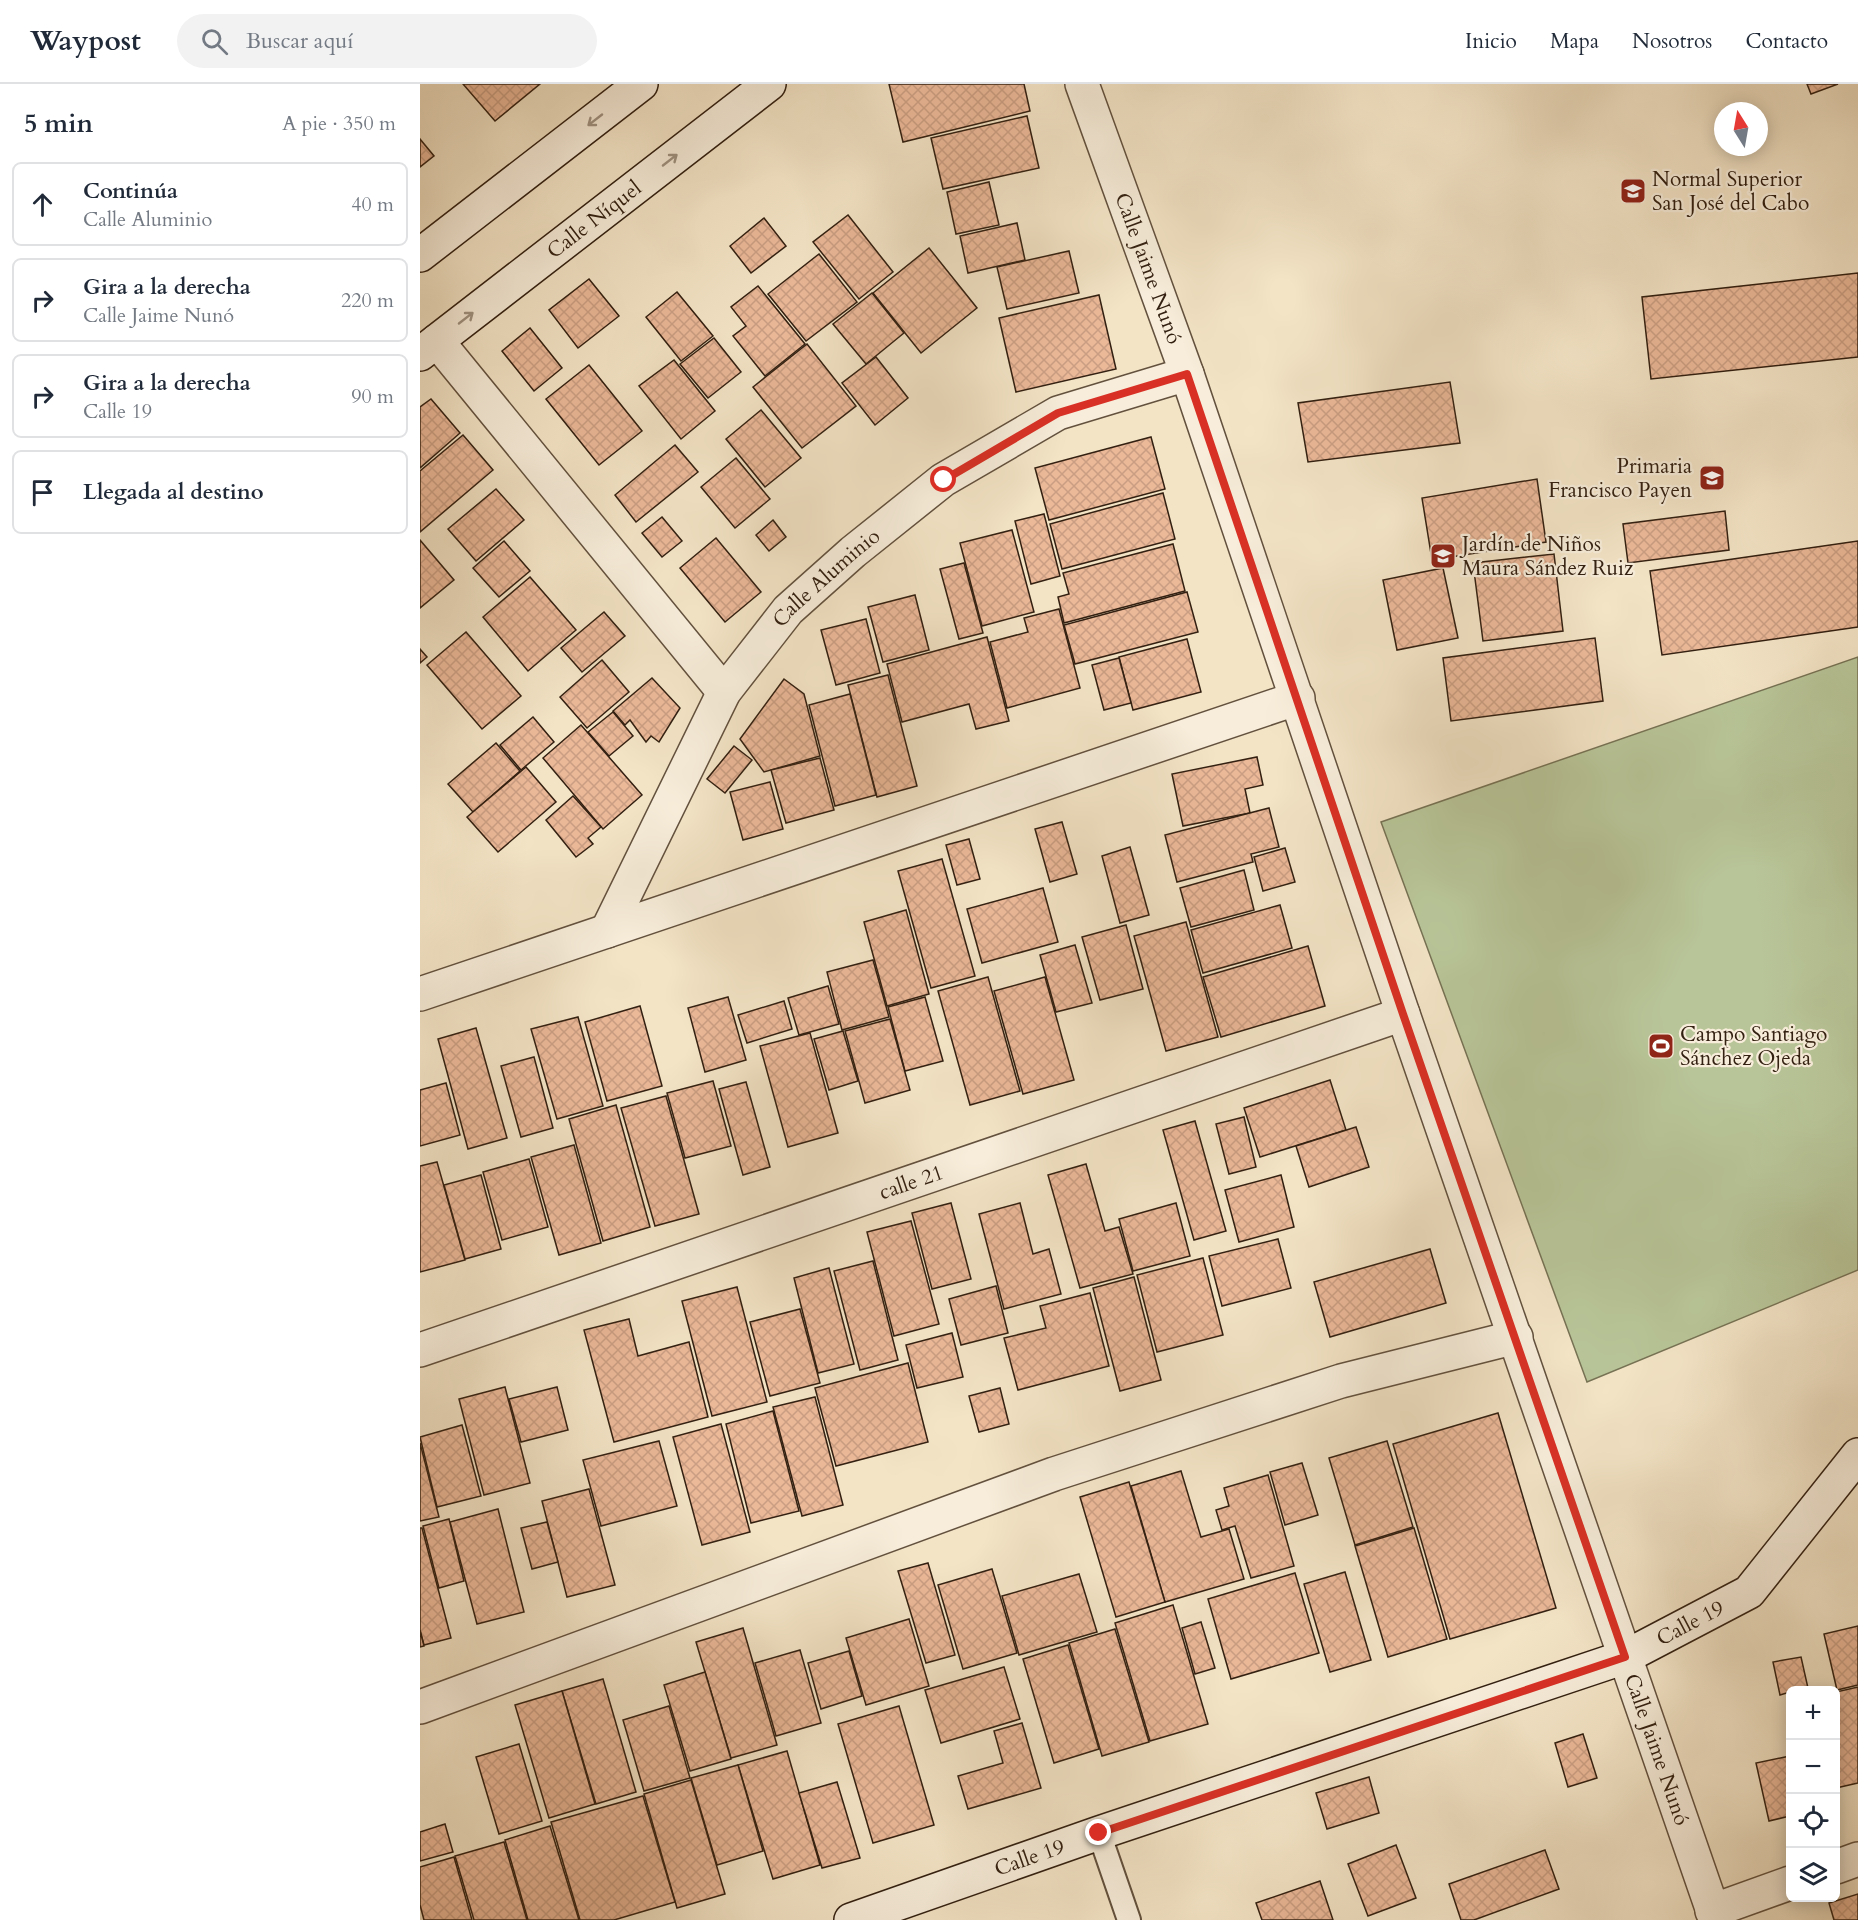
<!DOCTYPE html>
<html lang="es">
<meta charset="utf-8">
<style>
body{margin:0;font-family:Cardo,serif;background:#f2f2f3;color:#1f2937}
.controls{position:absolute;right:18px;bottom:18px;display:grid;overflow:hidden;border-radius:9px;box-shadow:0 3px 15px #0003}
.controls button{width:54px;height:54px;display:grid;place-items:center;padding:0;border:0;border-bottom:2px solid #e0e1e3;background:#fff;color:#1f2937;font:30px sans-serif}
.compass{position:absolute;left:1294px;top:18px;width:54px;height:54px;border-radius:50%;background:#fff;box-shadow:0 3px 15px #0003;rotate:349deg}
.stop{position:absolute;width:18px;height:18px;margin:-14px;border:4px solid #d93025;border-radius:50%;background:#fff}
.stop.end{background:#d93025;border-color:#fff;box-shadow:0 2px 6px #0008}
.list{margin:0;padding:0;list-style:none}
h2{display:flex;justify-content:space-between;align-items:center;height:78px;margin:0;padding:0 24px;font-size:26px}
h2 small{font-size:20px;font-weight:400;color:#747a83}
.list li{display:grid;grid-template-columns:39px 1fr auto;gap:18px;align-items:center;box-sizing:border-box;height:84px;margin:0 12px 12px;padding:0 12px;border:2px solid #e0e1e3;border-radius:9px}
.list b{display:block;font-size:22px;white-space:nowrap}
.list p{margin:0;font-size:20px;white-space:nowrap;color:#747a83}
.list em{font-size:20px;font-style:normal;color:#747a83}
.icon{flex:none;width:33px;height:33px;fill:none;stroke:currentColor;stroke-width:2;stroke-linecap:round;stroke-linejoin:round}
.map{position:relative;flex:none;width:1438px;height:1836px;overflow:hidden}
header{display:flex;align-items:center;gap:36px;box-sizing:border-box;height:84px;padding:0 30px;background:#fff;border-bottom:2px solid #e0e1e3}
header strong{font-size:28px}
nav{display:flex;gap:33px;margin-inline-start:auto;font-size:21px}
.search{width:420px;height:54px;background:#f2f2f3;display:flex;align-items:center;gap:15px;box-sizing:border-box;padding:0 21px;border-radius:33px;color:#747a83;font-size:22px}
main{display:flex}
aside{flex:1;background:#fff}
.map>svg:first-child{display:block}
.green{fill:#b8c598;stroke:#767254;stroke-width:1.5}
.building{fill:url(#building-cross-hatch);stroke:#332011;stroke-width:1.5}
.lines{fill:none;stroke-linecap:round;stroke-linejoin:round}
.lane-casing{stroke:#63513e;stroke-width:26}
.street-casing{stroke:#63513e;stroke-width:36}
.secondary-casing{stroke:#332011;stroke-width:36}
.lane{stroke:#f7edda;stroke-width:22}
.street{stroke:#f7edda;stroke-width:33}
.secondary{stroke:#f7edda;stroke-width:33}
.oneway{stroke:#9f9180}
.route{stroke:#d93025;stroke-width:8}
.labels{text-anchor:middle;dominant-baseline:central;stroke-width:4.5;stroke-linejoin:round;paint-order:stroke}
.poi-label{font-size:21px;fill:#332011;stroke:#f7edda;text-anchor:start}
.street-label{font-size:21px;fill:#332011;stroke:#f7edda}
</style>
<header>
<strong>Waypost</strong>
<div class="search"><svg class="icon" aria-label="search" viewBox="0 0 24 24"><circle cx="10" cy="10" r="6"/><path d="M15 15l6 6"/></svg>Buscar aquí</div>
<nav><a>Inicio</a><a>Mapa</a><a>Nosotros</a><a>Contacto</a></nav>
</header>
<main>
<aside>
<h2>5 min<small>A pie · 350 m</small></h2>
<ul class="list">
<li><svg class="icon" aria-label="ahead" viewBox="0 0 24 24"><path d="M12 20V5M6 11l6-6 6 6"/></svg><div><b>Continúa</b><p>Calle Aluminio</p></div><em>40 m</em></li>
<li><svg class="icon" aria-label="right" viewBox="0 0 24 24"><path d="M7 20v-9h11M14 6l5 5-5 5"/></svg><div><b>Gira a la derecha</b><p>Calle Jaime Nunó</p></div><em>220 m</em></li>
<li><svg class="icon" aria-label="right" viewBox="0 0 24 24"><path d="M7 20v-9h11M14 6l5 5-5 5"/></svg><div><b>Gira a la derecha</b><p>Calle 19</p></div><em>90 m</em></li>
<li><svg class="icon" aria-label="arrive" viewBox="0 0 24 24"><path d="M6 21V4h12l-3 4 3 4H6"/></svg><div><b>Llegada al destino</b></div></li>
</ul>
</aside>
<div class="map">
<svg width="1438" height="1836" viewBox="0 0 1438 1836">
<defs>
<pattern id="building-cross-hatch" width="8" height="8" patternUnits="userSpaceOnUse" patternTransform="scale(1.5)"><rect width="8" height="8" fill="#ebb898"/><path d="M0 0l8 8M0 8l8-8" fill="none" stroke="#ca9e82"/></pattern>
</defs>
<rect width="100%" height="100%" fill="#f3e4c6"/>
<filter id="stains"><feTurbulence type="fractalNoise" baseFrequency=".00333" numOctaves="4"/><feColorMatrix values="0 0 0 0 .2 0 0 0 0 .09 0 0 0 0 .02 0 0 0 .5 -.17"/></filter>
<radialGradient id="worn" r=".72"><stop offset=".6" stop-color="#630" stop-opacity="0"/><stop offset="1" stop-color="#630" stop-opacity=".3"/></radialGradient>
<!-- green -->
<polygon class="green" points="1438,573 1438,1186 1167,1298 961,738"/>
<!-- building -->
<g class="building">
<polygon points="43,0 120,0 75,37"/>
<polygon points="469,0 604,0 610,27 483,58"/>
<polygon points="1387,0 1418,0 1391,10"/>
<polygon points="607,32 619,84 523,105 511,54"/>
<polygon points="0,55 14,72 0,83"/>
<polygon points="569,98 579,141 536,150 527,108"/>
<polygon points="428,131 473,188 439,215 393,158"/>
<polygon points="344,134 366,162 331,189 310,162"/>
<polygon points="597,139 605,176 548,189 540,152"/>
<polygon points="509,164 557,224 501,269 453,209"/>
<polygon points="649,167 659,209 587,225 577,183"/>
<polygon points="399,170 437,218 386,257 348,210"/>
<polygon points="1438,189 1438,273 1231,295 1222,213"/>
<polygon points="169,195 199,232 158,264 129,226"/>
<polygon points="338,202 385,260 345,292 313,252 326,242 311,223"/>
<polygon points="257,208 293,252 261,277 226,233"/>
<polygon points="452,209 484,249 446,280 413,240"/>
<polygon points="679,211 696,285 596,308 579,234"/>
<polygon points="110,244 142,284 114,307 82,267"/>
<polygon points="294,254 321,288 288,314 260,280"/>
<polygon points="387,260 436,322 382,364 333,303"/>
<polygon points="456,273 488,314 455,341 422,299"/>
<polygon points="254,276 295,327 261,355 219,302"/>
<polygon points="169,281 222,347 179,381 126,315"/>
<polygon points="1030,298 1040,359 888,378 878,319"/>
<polygon points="11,315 40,349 0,384 0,323"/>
<polygon points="341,326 381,374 345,403 306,355"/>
<polygon points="43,351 73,386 0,448 0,387"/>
<polygon points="731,353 745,405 629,436 615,384"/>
<polygon points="255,361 278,388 216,438 195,411"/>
<polygon points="316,374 350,415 315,444 281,403"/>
<polygon points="1117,395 1126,458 1012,476 1002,414"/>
<polygon points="76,405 104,436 56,477 28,445"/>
<polygon points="743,409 755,455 642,485 630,440"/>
<polygon points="1305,427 1309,466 1208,479 1203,440"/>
<polygon points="624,430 640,492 611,500 595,437"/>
<polygon points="242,433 262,457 242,473 222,449"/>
<polygon points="353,436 366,453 349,467 336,451"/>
<polygon points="592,446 614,528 562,542 540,459"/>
<polygon points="296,454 341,508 305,538 260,484"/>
<polygon points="0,456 34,496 0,524"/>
<polygon points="84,457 110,487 79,513 53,484"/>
<polygon points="1438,457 1438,543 1242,571 1230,487"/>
<polygon points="753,460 765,507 644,539 638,513 649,510 643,489"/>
<polygon points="1134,470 1143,547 1063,557 1053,479"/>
<polygon points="544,479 563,549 539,555 520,485"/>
<polygon points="1023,484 1038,554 977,566 963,496"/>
<polygon points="110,493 156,546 108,587 63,533"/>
<polygon points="767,508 778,548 655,580 644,541"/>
<polygon points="495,511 509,566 463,578 448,523"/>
<polygon points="639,525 660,604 587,624 570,558 608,548 604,534"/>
<polygon points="184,528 205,552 162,588 141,564"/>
<polygon points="446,535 460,589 416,601 401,546"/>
<polygon points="46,548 101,612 62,645 7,581"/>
<polygon points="567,553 589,637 556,645 549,620 482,638 467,580"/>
<polygon points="1175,554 1183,617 1031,637 1023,574"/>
<polygon points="767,555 781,608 713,626 699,573"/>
<polygon points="0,565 7,573 0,579"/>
<polygon points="699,574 711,619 684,626 672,581"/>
<polygon points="182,576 209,608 167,644 140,613"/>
<polygon points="468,591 497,702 457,713 428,601"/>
<polygon points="232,594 260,624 239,658 231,652 226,658 210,636 205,641 193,627"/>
<polygon points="364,595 384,610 400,672 344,688 320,655"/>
<polygon points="430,610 456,711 415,722 389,621"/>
<polygon points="193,628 213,652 189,672 168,648"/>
<polygon points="113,633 134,658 101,686 80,661"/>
<polygon points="161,641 222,711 183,745 123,674"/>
<polygon points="76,659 100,687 53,728 28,700"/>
<polygon points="314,662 332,676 305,709 287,695"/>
<polygon points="837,673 843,701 825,705 830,729 763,742 752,690"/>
<polygon points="400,674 414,726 366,739 351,686"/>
<polygon points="106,683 136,718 78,768 47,733"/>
<polygon points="350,698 363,745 323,756 310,708"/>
<polygon points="153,712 181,743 168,754 173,760 156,773 126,736"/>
<polygon points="849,724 859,763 831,770 833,778 757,798 745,751"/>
<polygon points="642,738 657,790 630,798 615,745"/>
<polygon points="549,755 560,795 537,801 526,761"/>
<polygon points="710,763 729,831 700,839 682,772"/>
<polygon points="865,764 875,798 843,807 834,773"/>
<polygon points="522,775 555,892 511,904 478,787"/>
<polygon points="824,786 834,826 771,843 760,804"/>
<polygon points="623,804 638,858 562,879 547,825"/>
<polygon points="860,821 872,864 783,889 771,846"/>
<polygon points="486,826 509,910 467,922 444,838"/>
<polygon points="766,838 798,953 746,967 714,852"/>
<polygon points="706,841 723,905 680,916 662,853"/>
<polygon points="655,861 672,919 636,928 620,871"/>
<polygon points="888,862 905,922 801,953 783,893"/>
<polygon points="453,876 469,933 422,946 407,888"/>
<polygon points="568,893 600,1007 550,1021 518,907"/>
<polygon points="625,893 654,996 603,1010 574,907"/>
<polygon points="408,902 419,940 379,951 368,914"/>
<polygon points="308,913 326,976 285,988 268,924"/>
<polygon points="505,913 523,977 485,987 468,923"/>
<polygon points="364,917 372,945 327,959 318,931"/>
<polygon points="220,922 242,1002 187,1017 165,938"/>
<polygon points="158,933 183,1022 137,1035 111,945"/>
<polygon points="470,935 490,1006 445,1019 425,947"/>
<polygon points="56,944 87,1054 48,1065 18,955"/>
<polygon points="423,947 438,997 409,1006 394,955"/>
<polygon points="390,949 418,1049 368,1063 340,962"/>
<polygon points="114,973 133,1044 101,1053 81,982"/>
<polygon points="910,996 926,1046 840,1073 824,1024"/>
<polygon points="293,997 311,1062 265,1074 247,1009"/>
<polygon points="326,998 350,1083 323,1091 299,1005"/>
<polygon points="26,999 40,1051 0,1062 0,1006"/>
<polygon points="246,1012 279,1130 235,1142 201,1024"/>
<polygon points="196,1021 230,1143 183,1157 149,1035"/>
<polygon points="824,1033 836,1083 809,1090 796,1040"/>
<polygon points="775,1037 806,1147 774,1156 743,1046"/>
<polygon points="936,1043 949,1083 889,1103 876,1062"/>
<polygon points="154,1061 181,1159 139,1171 111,1073"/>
<polygon points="109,1075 128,1143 82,1156 63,1088"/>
<polygon points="17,1078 45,1176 0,1188 0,1082"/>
<polygon points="666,1080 685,1147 699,1143 713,1190 660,1204 628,1091"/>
<polygon points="61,1091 81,1165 45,1175 24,1101"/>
<polygon points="861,1091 874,1143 819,1158 805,1106"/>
<polygon points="531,1119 551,1195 512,1205 492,1129"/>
<polygon points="600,1119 613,1170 629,1165 641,1210 584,1225 559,1130"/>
<polygon points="756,1119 770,1172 713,1187 699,1135"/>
<polygon points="491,1137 519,1240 474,1252 447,1148"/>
<polygon points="858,1155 871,1204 802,1222 789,1172"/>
<polygon points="1010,1165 1026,1219 910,1253 894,1198"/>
<polygon points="783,1174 803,1251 737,1268 717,1191"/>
<polygon points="453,1177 478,1276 440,1286 414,1187"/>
<polygon points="409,1184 434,1280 398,1289 374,1194"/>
<polygon points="714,1193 741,1296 700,1307 673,1204"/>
<polygon points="576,1202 588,1249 541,1261 529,1215"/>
<polygon points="317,1203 347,1318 292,1332 262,1217"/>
<polygon points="670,1209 689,1282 598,1306 584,1254 626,1244 620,1222"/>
<polygon points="380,1225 400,1299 350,1312 330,1238"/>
<polygon points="209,1235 218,1272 269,1258 288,1333 194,1358 164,1246"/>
<polygon points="532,1249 543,1293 497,1304 486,1261"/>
<polygon points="488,1279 508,1358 416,1382 395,1304"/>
<polygon points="85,1303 110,1399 64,1411 39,1315"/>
<polygon points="137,1303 148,1346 101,1358 89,1315"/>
<polygon points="580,1304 589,1340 559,1348 549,1312"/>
<polygon points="395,1313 423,1421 382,1432 353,1323"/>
<polygon points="353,1327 379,1427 331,1439 306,1340"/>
<polygon points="1078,1329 1136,1524 1030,1555 973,1360"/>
<polygon points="301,1340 330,1448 282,1461 253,1353"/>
<polygon points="42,1341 61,1412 17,1423 0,1353"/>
<polygon points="239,1357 257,1422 181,1442 163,1376"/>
<polygon points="967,1357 993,1443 935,1461 909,1374"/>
<polygon points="0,1359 19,1433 0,1437"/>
<polygon points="882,1379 898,1431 865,1441 850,1388"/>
<polygon points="761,1387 781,1453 809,1445 824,1495 745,1518 711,1402"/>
<polygon points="848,1391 874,1482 831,1494 815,1442 802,1446 796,1426 809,1422 804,1404"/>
<polygon points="709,1398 745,1518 696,1533 660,1413"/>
<polygon points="169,1405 195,1501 147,1513 122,1417"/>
<polygon points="78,1425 104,1528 57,1540 30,1438"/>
<polygon points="29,1435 44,1497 19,1504 3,1442"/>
<polygon points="127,1438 138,1478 112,1485 101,1444"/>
<polygon points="0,1444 2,1444 31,1554 4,1561 0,1546"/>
<polygon points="994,1444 1027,1555 968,1573 935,1462"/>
<polygon points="508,1479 535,1571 506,1579 478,1487"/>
<polygon points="572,1485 597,1569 543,1585 518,1501"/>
<polygon points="925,1488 951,1576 910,1588 884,1500"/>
<polygon points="875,1489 899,1569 811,1595 788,1515"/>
<polygon points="659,1490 677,1548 599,1571 582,1512"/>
<polygon points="753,1521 788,1640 730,1657 695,1539"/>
<polygon points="489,1535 509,1602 446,1621 426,1554"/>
<polygon points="781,1538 795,1584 775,1590 762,1544"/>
<polygon points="1438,1542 1438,1601 1417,1606 1404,1550"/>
<polygon points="323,1544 357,1661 311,1674 276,1558"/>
<polygon points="695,1545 729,1658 682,1672 649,1559"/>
<polygon points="0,1547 4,1562 0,1563"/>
<polygon points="648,1561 679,1665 634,1679 603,1575"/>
<polygon points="380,1566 401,1639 356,1652 335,1579"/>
<polygon points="429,1567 442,1612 401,1625 388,1579"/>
<polygon points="1381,1573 1388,1604 1370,1606 1370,1608 1360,1611 1353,1578"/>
<polygon points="584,1583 600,1635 521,1659 505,1606"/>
<polygon points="285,1588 311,1675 270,1687 244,1601"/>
<polygon points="183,1595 216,1708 176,1720 142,1607"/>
<polygon points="1438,1603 1438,1699 1416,1704 1416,1608"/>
<polygon points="142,1607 175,1720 129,1734 95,1621"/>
<polygon points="249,1622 270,1694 224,1707 203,1636"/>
<polygon points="479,1622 514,1741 453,1759 418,1640"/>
<polygon points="602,1639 621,1704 548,1725 538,1692 583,1679 574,1647"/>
<polygon points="1163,1650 1177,1694 1148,1703 1135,1659"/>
<polygon points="99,1660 122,1737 79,1750 56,1673"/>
<polygon points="367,1667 400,1781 353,1795 318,1681"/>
<polygon points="1370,1672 1370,1732 1349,1737 1336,1679"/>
<polygon points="318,1681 343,1767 297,1781 271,1694"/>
<polygon points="949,1693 959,1729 907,1745 896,1709"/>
<polygon points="271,1696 305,1810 257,1824 224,1710"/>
<polygon points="417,1698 440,1774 402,1784 379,1709"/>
<polygon points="223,1712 255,1818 194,1836 160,1836 131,1738"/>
<polygon points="25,1740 33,1768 0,1777 0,1748"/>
<polygon points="130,1742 159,1836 108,1836 85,1756"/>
<polygon points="84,1758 107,1836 54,1836 35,1772"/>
<polygon points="976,1761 996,1814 948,1832 928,1780"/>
<polygon points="1125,1766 1139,1805 1054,1836 1041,1836 1029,1800"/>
<polygon points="34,1773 52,1836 4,1836 0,1821 0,1783"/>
<polygon points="900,1797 913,1836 842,1836 836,1819"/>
<polygon points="1438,1810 1438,1836 1414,1836 1409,1819"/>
</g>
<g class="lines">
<!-- lane casing -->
<g class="lane-casing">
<polyline id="lane" points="679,1749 709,1836"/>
</g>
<!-- street casing -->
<g class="street-casing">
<g id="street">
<path id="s1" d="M662,0L767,290L983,930L1296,1836"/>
<polyline points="17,257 304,608"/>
<path id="s2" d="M187,847L304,608L368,526L433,468L523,396L638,329L767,290"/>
<polyline points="0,910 878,614"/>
<path id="s3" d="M0,1266L983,930"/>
<polyline points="0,1623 634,1390 921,1297 1096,1253"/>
<polyline points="1416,1783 1438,1775"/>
<polyline points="1292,1827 1370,1799"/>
</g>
</g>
<!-- secondary casing -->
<g class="secondary-casing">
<g id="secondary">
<polyline points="0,171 221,0"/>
<path id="s4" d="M0,270L349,0"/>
<path id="s5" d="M431,1836L679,1749L1205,1573L1329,1508L1438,1371"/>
</g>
</g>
<!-- lane -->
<use href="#lane" class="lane"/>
<!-- street -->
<use href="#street" class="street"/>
<!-- secondary -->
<use href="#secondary" class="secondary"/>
</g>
<!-- one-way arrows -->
<defs><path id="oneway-shaft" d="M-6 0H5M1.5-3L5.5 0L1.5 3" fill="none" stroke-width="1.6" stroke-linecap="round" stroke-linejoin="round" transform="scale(1.5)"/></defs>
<g class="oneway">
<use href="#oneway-shaft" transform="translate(175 36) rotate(142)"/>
<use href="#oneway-shaft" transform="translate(250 76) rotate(-38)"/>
<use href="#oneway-shaft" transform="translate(46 234) rotate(-38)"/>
</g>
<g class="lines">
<!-- route -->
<polyline class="route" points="524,396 638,329 767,290 983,930 1205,1573 679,1749"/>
</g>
<!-- icons -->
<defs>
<g id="school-square" transform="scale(1.35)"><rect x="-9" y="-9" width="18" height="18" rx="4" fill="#8f2418" stroke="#f7edda"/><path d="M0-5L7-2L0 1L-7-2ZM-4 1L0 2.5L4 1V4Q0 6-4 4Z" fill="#fff"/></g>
<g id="stadium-square" transform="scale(1.35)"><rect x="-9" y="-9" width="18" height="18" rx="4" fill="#8f2418" stroke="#f7edda"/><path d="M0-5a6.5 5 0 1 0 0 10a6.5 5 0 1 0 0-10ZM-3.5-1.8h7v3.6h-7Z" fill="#fff"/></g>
</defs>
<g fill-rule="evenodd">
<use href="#school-square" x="1213" y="107"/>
<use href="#school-square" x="1292" y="394"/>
<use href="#school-square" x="1023" y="472"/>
<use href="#stadium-square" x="1241" y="962"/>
</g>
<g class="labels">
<!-- poi labels -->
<g class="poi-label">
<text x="1232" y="95">Normal Superior<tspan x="1232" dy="24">San José del Cabo</tspan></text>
<text x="1272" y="382" text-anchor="end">Primaria<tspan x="1272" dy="24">Francisco Payen</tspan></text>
<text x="1042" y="460">Jardín de Niños<tspan x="1042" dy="24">Maura Sández Ruiz</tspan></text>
<text x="1260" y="950">Campo Santiago<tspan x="1260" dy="24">Sánchez Ojeda</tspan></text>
</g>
<!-- street labels -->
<g class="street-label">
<text stroke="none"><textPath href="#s4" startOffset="220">Calle Níquel</textPath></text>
<text stroke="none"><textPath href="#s1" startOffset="196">Calle Jaime Nunó</textPath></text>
<text stroke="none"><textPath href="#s2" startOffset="420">Calle Aluminio</textPath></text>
<text stroke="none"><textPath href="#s3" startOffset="519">calle 21</textPath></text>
<text stroke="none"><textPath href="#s5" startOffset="891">Calle 19</textPath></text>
<text stroke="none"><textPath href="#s1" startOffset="1762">Calle Jaime Nunó</textPath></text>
<text stroke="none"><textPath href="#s5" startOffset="189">Calle 19</textPath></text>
</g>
</g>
<rect width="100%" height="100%" filter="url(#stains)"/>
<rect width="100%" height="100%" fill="url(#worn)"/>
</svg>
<div class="controls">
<button>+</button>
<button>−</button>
<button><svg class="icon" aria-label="locate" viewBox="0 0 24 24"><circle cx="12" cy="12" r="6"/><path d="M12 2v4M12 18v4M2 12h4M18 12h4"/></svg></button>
<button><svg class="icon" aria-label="layers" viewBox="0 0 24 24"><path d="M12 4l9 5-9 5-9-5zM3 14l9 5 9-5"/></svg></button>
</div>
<svg class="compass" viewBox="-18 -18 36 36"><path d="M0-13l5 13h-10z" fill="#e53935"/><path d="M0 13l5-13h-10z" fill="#747a83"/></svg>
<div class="stop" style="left:524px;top:396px"></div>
<div class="stop end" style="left:679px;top:1749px"></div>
</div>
</main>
